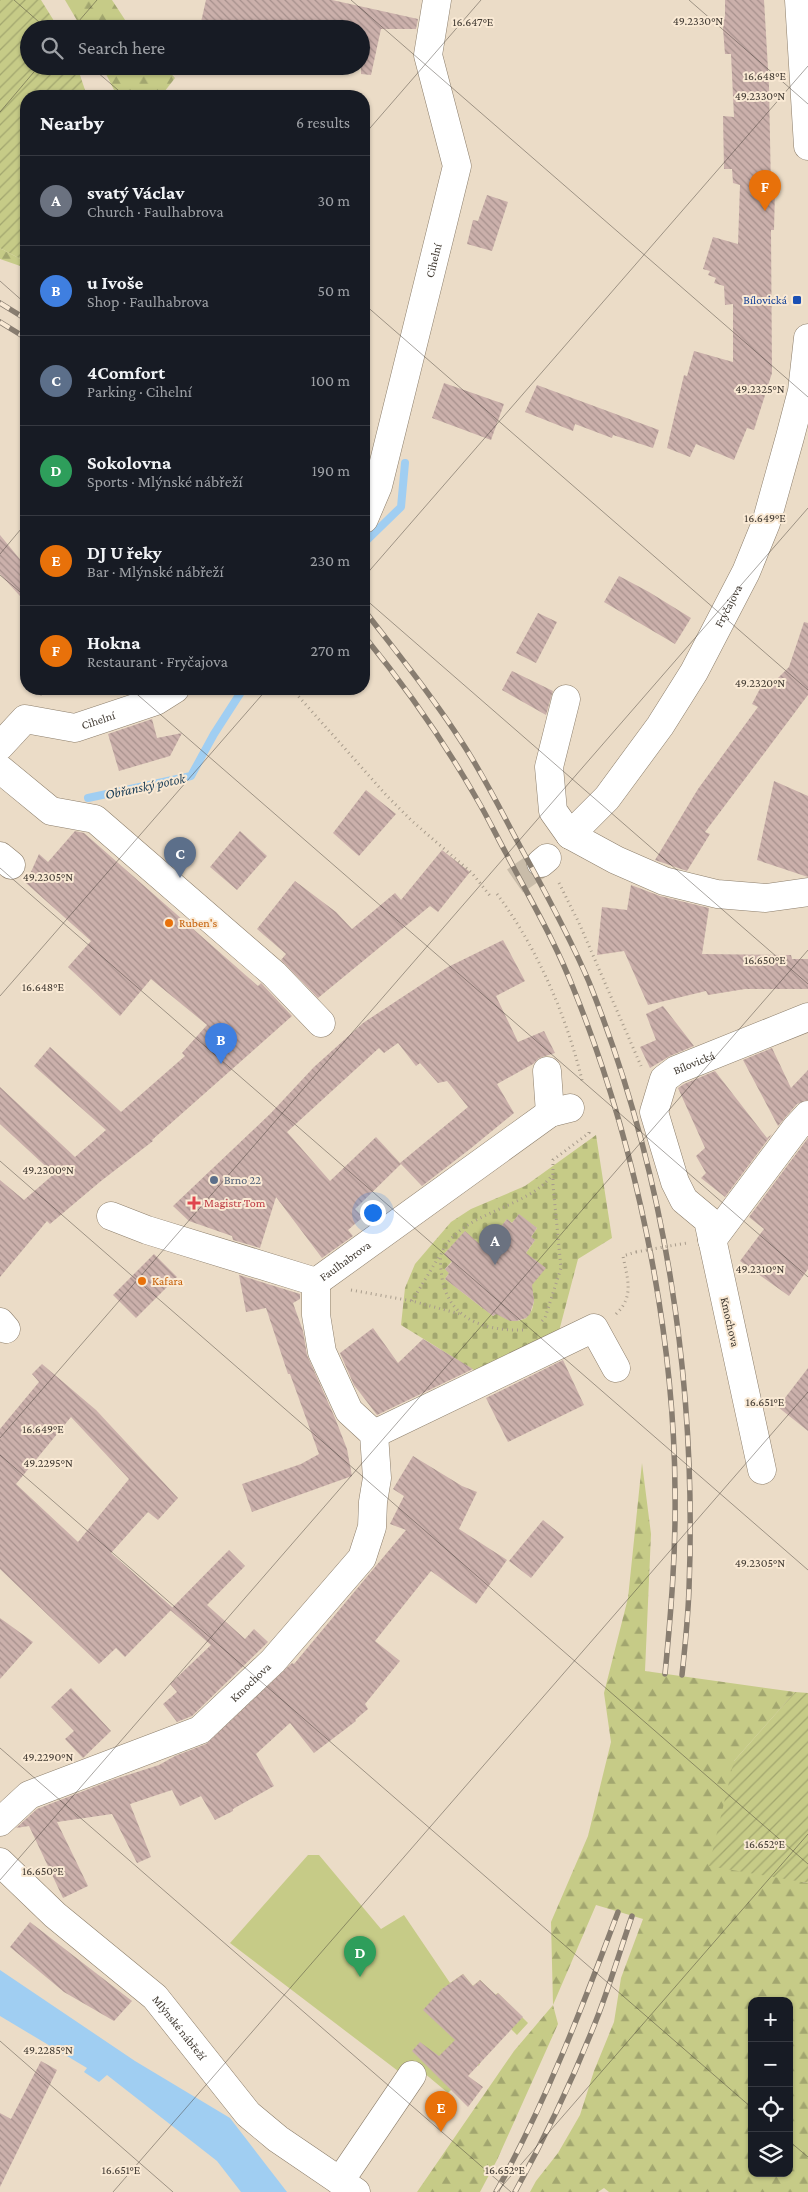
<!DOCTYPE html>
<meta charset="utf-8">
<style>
body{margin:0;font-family:"Crimson Pro",serif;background:#242831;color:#f1f3f6}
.controls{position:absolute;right:15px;bottom:15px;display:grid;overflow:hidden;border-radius:10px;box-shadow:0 1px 4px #0004}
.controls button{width:45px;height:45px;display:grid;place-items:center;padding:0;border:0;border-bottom:1px solid #363941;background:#171b24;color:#f1f3f6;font:25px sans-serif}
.you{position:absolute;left:372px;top:1212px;width:18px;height:18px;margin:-12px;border:4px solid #fff;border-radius:50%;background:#1a73e8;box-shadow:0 0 0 8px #1a73e833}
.badge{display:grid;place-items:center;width:32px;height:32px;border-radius:50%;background:#0b8043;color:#fff;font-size:16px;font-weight:700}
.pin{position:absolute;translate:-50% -41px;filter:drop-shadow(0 1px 2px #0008)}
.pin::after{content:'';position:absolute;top:26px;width:18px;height:15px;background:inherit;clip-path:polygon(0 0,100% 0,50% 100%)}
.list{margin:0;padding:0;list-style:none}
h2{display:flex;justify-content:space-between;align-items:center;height:65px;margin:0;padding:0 20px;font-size:21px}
h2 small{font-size:16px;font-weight:400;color:#9ea1a6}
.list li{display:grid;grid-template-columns:32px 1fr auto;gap:15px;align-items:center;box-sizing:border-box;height:90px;padding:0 20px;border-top:1px solid #363941}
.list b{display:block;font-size:19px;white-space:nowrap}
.list p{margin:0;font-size:16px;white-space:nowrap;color:#9ea1a6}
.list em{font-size:16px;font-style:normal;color:#9ea1a6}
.icon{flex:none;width:28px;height:28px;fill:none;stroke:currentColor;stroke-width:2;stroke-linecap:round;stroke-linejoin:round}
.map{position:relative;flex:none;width:808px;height:2192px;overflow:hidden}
.search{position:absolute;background:#171b24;box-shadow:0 1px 4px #0004;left:20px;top:20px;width:350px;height:55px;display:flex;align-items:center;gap:12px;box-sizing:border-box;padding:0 18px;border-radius:28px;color:#9ea1a6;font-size:19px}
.panel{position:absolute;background:#171b24;box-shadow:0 1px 4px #0004;left:20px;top:90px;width:350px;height:605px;border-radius:20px}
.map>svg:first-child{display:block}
.forest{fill:url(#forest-firs);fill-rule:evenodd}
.cemetery{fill:url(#cemetery-stones);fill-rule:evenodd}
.garden{fill:url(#garden-furrows)}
.pitch{fill:#c6cb87}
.water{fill:#a0cef2}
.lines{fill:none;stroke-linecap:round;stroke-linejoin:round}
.stream{stroke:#a0cef2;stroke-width:8}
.building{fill:url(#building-back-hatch);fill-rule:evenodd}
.major-tunnel{stroke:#c9bca9;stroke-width:28;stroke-dasharray:28 14;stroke-linecap:butt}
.minor-casing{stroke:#8c7e6b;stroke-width:29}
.major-casing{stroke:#8c7e6b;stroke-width:29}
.path{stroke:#a89c8c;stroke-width:3;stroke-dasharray:1 4;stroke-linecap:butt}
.minor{stroke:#fff;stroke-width:28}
.major{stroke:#fff;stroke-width:28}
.rail-casing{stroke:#887d70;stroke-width:5.5}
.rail{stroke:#f9e9d4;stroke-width:4;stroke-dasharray:11;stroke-linecap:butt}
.path-bridge{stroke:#a89c8c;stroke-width:3;stroke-dasharray:1 4;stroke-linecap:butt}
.ticks{fill:none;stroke:#413a32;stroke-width:1;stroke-opacity:0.45}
.transit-dot{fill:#1a4fb4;stroke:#f9e9d4;stroke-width:2}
.food-dot{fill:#e8710a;stroke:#f9e9d4;stroke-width:2}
.service-dot{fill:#5c6f8a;stroke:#f9e9d4;stroke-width:2}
.health-dot{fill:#e0444e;stroke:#f9e9d4;stroke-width:2}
.labels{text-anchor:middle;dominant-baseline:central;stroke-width:4;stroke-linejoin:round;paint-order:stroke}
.street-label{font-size:12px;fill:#413a32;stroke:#f9e9d4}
.transit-label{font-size:12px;fill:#164399;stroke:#f9e9d4;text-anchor:end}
.food-label{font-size:12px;fill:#c56008;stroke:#f9e9d4;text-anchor:start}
.service-label{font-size:12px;fill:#4e5e75;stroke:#f9e9d4;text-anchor:start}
.health-label{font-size:12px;fill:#be3a42;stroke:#f9e9d4;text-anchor:start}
.water-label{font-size:14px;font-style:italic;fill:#1d3f58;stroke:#f9e9d4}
.ticks-label{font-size:12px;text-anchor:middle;fill:#413a32;stroke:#f9e9d4;stroke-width:4;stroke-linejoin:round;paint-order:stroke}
</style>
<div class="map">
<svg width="808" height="2192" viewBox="0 0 808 2192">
<defs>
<pattern id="forest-firs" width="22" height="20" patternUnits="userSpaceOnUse" patternTransform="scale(1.25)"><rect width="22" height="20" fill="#c6cb87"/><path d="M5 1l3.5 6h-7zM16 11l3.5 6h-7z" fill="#a2a66f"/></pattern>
<pattern id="cemetery-stones" width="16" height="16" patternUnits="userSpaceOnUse" patternTransform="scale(1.25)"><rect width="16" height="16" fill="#c6cb87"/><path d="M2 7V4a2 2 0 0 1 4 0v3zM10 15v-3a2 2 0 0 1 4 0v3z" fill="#a2a66f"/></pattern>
<pattern id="garden-furrows" width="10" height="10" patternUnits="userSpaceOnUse" patternTransform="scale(1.25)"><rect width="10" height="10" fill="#c6cb87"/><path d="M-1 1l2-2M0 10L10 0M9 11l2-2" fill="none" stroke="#a2a66f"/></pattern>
<pattern id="building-back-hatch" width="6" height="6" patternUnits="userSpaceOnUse" patternTransform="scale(1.25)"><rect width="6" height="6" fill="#cbb0ab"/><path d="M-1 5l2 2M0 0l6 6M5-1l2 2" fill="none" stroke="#a6908c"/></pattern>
</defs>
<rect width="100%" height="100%" fill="#ebdcc7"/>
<!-- forest -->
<g class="forest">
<polygon points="65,0 112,0 131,29 82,29"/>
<polygon points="102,66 164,66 175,78 161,96 117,96"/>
<polygon points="0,248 26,262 26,268 0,259"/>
<path d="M642,1463L651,1534L645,1671L795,1692L734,1761L802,1882L808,1883V2192H609L604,2188L598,2192H530L536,2181L558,2153L580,2115L594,2071L614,2022L621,1978L643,1919L596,1905L553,2005L558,2024L497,2160L480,2192H417L514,2051L553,2005L551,1922L588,1836L611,1742L604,1693L628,1598ZM752,2001H789V2173H752Z"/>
</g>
<!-- cemetery -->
<path class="cemetery" d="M596,1135L612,1238L578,1259L558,1335L477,1372L401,1325L405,1288L415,1264L451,1222L471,1209L525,1186ZM519,1215L537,1228L531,1237L535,1240L526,1253L534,1301L532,1310L526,1318C514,1324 507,1320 497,1313L493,1316L445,1279L449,1273L445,1269L452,1261L444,1254L465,1232L484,1248L507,1219L512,1223Z"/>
<!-- garden -->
<g class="garden">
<polygon points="0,0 41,0 59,29 29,29 29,66 77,66 87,96 26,96 26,262 0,248"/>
<polygon points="795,1692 808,1693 808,1883 709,1866 734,1761"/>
</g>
<!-- pitch -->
<polygon class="pitch" points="308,1855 319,1855 381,1929 404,1915 450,1983 463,1974 473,1986 480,1980 495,1995 498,1993 528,2023 517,2035 511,2029 479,2062 480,2064 478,2066 476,2065 448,2093 411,2062 402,2074 230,1943"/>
<!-- water -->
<polygon class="water" points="0,1970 135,2061 230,2118 287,2192 241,2192 217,2161 107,2075 99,2082 84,2072 87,2068 0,2016"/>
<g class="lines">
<!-- stream -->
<g class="stream">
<polyline points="364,543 401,507 405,463"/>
<polyline points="88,798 191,776 214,734 243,689"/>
</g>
</g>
<!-- building -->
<g class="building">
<polygon points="206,0 332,0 418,19 416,29 381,29 371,75 361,74 361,29 229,29 201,22"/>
<polygon points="725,0 764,0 769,86 771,190 775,190 774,230 771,230 772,373 754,430 747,428 734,460 696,444 690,457 667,448 684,375 687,376 694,351 733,362 733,304 725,305 724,286 714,283 716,278 708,275 710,271 703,269 713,237 738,244 740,185 733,183 732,169 724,169 723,116 734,117 731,54 725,54 722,16 725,17"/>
<polygon points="487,195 508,202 492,251 467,244 473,220 478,221"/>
<polygon points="444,383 504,404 491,440 432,418"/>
<polygon points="537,385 659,430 653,448 613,435 612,438 575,424 573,431 525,412"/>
<polygon points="0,535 23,563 26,573 20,596 0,574"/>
<polygon points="619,576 649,592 691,618 675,644 604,602"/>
<polygon points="538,613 557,622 536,663 516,653"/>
<polygon points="804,622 808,623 808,695 705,832 710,834 687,871 655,860 698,789 758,707 752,704 765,679 773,683 789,667"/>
<polygon points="512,671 553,691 546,715 502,690"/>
<polygon points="152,719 157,738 182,733 170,756 119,771 108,734"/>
<polygon points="774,781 808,796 808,877 757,860"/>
<polygon points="366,790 396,814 359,856 333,833"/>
<polygon points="75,831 84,833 258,986 261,983 263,985 292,1016 152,1140 153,1141 101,1181 50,1224 47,1221 0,1277 0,1180 24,1200 54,1174 0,1124 0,1087 75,1157 106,1130 34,1066 50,1047 121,1112 185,1056 182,1053 207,1025 151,979 120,1016 68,967 91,941 26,883 39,854 48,862"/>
<polygon points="240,831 267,856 237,890 210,867"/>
<polygon points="442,850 470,872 438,912 430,906 318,998 281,960 286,954 257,929 295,881 336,912 352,929 395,893 401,900"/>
<polygon points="631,885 660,896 709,908 702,954 791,955 792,959 808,959 808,989 745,989 708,995 706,991 648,1005 624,951 597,955 602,907 627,910"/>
<path d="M503,940L525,981L496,996L518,1042L544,1031L555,1053L539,1058L533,1064L497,1084L514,1113L470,1149L422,1186L401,1164L355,1209L363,1217L348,1230L353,1236L322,1258L276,1197L260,1248L233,1240L232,1236L189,1221L173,1206L271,1113L314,1067L363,1023L448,967ZM398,1043L416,1066L420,1063L438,1083L447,1081L468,1107L400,1163L376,1137L330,1181L287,1132L379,1048L384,1053Z"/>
<polygon points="663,1006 694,1046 670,1056 650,1068 640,1047 656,1040 646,1014"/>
<polygon points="772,1048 791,1088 808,1070 808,1100 797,1104 778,1126 743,1060"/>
<polygon points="715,1071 767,1138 772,1134 725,1197 701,1178 706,1173 696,1156 705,1148 678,1088 684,1084"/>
<polygon points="808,1138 808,1269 789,1296 740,1261 764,1229 749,1217"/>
<polygon points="519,1214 537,1228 531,1237 535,1240 526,1253 546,1268 532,1285 534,1301 530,1314 526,1318 516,1321 510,1321 496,1314 493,1316 445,1279 449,1273 445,1269 452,1262 444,1254 465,1231 484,1248 507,1219 512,1223"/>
<polygon points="154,1254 177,1277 136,1318 113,1295"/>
<polygon points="239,1275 300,1294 300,1299 293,1303 303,1331 307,1355 335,1418 347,1449 352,1476 252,1512 242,1484 301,1464 319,1454 290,1374 288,1374 266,1308 246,1312"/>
<polygon points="373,1328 398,1363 423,1339 473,1369 377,1415 354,1385 340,1353"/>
<polygon points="563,1360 584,1405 508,1442 486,1398"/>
<path d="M42,1364L96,1410L178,1498L158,1520L148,1512L111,1553L173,1608L125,1657L116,1648L99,1664L0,1569V1429L39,1382L32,1374ZM71,1417L129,1479L78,1542L16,1484Z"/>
<polygon points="808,1368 808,1431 778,1407"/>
<polygon points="413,1456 462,1486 477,1492 459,1529 507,1560 476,1604 431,1571 375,1641 400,1661 365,1704 368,1709 355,1720 356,1721 314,1753 290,1723 256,1754 274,1786 233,1809 233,1811 215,1820 201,1796 180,1806 172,1790 130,1804 151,1857 137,1863 112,1814 57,1822 88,1886 63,1898 29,1826 16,1828 37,1809 112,1780 159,1765 175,1756 206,1744 292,1663 294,1664 406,1530 390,1524 404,1496 393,1489"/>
<polygon points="543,1520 564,1537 531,1578 509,1561"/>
<polygon points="229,1550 245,1566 207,1605 245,1639 254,1629 268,1642 192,1716 177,1722 163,1704 177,1692 170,1684 211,1645 170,1610"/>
<polygon points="0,1618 33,1642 0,1679"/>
<polygon points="71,1688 111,1731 83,1758 65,1739 74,1731 51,1707"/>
<polygon points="30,1922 132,2001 114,2021 64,1992 10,1947"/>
<polygon points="463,1974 473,1986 480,1980 496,1995 498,1993 523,2017 468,2076 483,2087 468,2107 412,2051 420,2042 439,2056 455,2040 423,2010 442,1989"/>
<polygon points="41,2061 57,2070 0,2187 0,2113 11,2119"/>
</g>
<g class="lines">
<!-- major-tunnel -->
<polyline class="major-tunnel" points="515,881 541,863"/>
<!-- minor casing -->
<g class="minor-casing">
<g id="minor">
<path id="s1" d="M364,519L378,486L457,166L428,55L437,0"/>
<polyline points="566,699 549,767 553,811 570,835 616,860 664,881 717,894 766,898 808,892"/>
<path id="s2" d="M0,746L25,719L75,728L156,701L175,689"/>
<polyline points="0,769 51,811 95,819 274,974 321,1023"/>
<polyline points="0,856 11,865"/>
<polyline points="547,1071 550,1113"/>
<polyline points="111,1216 147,1230 316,1282"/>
<polyline points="712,1240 796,1128 808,1115"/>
<path id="s3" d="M316,1282L550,1113L570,1108"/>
<polyline points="0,1322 6,1329"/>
<polyline points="374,1434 594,1328 616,1368"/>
<path id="s4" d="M762,1470L708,1220L684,1200L675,1182L654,1112L664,1079L676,1070L808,1017"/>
<path id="s5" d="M0,1822L29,1795L200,1730L273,1661L362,1558L372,1527L373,1502L377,1478L374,1434L349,1411L322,1352L316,1315V1282"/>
<path id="s6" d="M0,1862L55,1915L155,1997L248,2114L278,2139L356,2192"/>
<polyline points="340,2181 412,2075"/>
</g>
</g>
<!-- major casing -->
<g class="major-casing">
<g id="major">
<polyline points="799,0 808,146"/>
<path id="s7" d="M570,835L607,798L660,726L694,672L746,572L766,523L790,437L802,391L808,338"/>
<polyline points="541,863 547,858"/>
</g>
</g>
<!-- path -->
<g class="path">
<polyline points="292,689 387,796 412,821 472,873 491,897"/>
<polyline points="40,695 44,689"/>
<polyline points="559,883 579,923 641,1066"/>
<path d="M497,894C538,949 567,1017 583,1084"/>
<polyline points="675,1245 687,1243"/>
<polyline points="351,1290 412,1301 460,1314"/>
<polyline points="412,1301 440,1255"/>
<path d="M616,1314C635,1296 627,1278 623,1256L636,1252"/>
<polyline points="542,1321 545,1318 561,1268 553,1185 553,1160 589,1133 589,1128"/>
<path d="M523,1330C486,1331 449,1320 442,1278C441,1271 439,1258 442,1252C462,1211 528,1209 553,1174"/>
</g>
<!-- minor -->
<use href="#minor" class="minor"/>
<!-- major -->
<use href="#major" class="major"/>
<!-- rail casing -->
<g class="rail-casing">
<g id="rail">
<polyline points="0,303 26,319"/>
<polyline points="0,322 26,338"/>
<path d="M364,610C398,654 433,697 463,744C487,781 506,821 527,859C549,899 571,940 589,982C666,1174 697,1384 689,1589C688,1618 685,1647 682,1675"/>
<path d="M364,636C406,687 445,743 478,801C488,818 497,837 507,855C530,899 556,943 574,990C635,1141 674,1327 675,1490C676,1552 671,1612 665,1674"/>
<path d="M496,2192C546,2102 582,2008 618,1912"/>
<path d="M515,2192C547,2134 575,2075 599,2013C611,1981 621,1948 632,1916"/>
</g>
</g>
<!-- rail -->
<use href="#rail" class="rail"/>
<!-- path-bridge -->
<polyline class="path-bridge" points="636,1252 675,1245"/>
</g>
<!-- ticks -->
<path class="ticks" d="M14,0L47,29M351,0L808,397M689,0L808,104M72,29L97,0M90,66L125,96M0,112L39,66M364,135L481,0M0,281L26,304M364,304L808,690M0,554L26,523M0,575L26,597M364,577L808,66M364,598L808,984M131,689L808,1277M0,868L808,1570M0,996L267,689M0,1161L808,1864M0,1438L808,508M0,1455L752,2108M0,1748L511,2192M0,1880L808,950M0,2041L173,2192M789,2141L808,2157M113,2192L808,1392M497,2192L808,1834"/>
<!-- markers -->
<rect class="transit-dot" x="792" y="295" width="10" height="10" rx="2.5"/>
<g class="food-dot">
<circle cx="169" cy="923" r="5"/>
<circle cx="142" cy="1281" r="5"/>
</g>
<circle class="service-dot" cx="214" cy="1180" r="5"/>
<path class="health-dot" d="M191.5 1195.5h5v5h5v5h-5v5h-5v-5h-5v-5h5z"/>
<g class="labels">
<!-- street labels -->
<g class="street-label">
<text stroke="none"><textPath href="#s1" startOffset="268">Cihelní</textPath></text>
<text stroke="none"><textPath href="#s7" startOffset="280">Fryčajova</textPath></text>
<text stroke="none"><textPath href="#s2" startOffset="112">Cihelní</textPath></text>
<text stroke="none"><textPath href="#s4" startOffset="449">Bílovická</textPath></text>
<text stroke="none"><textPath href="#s3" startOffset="36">Faulhabrova</textPath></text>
<text transform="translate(730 1322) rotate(77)">Kmochova</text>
<text stroke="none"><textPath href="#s5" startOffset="292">Kmochova</textPath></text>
<text stroke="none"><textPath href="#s6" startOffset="245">Mlýnské nábřeží</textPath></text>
</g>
<!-- transit labels -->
<g class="transit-label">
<text x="787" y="300">Bílovická</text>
</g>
<!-- food labels -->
<g class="food-label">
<text x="179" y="923">Ruben's</text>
<text x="152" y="1281">Kafara</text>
</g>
<!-- service labels -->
<g class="service-label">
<text x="224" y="1180">Brno 22</text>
</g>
<!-- health labels -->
<g class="health-label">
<text x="204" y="1203">Magistr Tom</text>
</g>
<!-- water labels -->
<g class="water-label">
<text transform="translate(145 786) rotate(-12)">Obřanský potok</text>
</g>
</g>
<g class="ticks-label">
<text x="698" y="25">49.2330°N</text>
<text x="473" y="26">16.647°E</text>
<text x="765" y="80">16.648°E</text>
<text x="760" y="100">49.2330°N</text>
<text x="760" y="393">49.2325°N</text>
<text x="765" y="522">16.649°E</text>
<text x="760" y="687">49.2320°N</text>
<text x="48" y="881">49.2305°N</text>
<text x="765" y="964">16.650°E</text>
<text x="43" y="991">16.648°E</text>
<text x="48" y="1174">49.2300°N</text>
<text x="760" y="1273">49.2310°N</text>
<text x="765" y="1406">16.651°E</text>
<text x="43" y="1433">16.649°E</text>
<text x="48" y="1467">49.2295°N</text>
<text x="760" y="1567">49.2305°N</text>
<text x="48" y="1761">49.2290°N</text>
<text x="765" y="1848">16.652°E</text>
<text x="43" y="1875">16.650°E</text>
<text x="48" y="2054">49.2285°N</text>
<text x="121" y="2174">16.651°E</text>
<text x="505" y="2174">16.652°E</text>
</g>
</svg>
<div class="controls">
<button>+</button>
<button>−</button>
<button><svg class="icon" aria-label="locate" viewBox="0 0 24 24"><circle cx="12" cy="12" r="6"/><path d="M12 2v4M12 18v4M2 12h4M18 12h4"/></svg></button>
<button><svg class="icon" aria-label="layers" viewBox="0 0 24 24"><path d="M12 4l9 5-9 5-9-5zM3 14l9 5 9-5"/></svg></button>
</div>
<div class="you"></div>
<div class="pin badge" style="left:495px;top:1265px;background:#6b7280">A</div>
<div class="pin badge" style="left:221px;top:1064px;background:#3f7fe0">B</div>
<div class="pin badge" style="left:180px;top:878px;background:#5c6f8a">C</div>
<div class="pin badge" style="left:360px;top:1977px;background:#2e9e5b">D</div>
<div class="pin badge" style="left:441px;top:2132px;background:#e8710a">E</div>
<div class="pin badge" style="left:765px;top:211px;background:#e8710a">F</div>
<div class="search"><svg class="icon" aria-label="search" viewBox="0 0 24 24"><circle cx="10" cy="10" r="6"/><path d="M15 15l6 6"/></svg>Search here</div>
<section class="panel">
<h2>Nearby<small>6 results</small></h2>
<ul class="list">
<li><span class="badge" style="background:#6b7280">A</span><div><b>svatý Václav</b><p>Church · Faulhabrova</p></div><em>30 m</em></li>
<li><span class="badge" style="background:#3f7fe0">B</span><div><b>u Ivoše</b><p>Shop · Faulhabrova</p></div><em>50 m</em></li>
<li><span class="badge" style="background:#5c6f8a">C</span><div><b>4Comfort</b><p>Parking · Cihelní</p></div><em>100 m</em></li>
<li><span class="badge" style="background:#2e9e5b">D</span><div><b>Sokolovna</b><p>Sports · Mlýnské nábřeží</p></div><em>190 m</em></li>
<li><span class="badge" style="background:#e8710a">E</span><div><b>DJ U řeky</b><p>Bar · Mlýnské nábřeží</p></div><em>230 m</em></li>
<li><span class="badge" style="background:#e8710a">F</span><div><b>Hokna</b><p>Restaurant · Fryčajova</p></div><em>270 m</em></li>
</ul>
</section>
</div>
